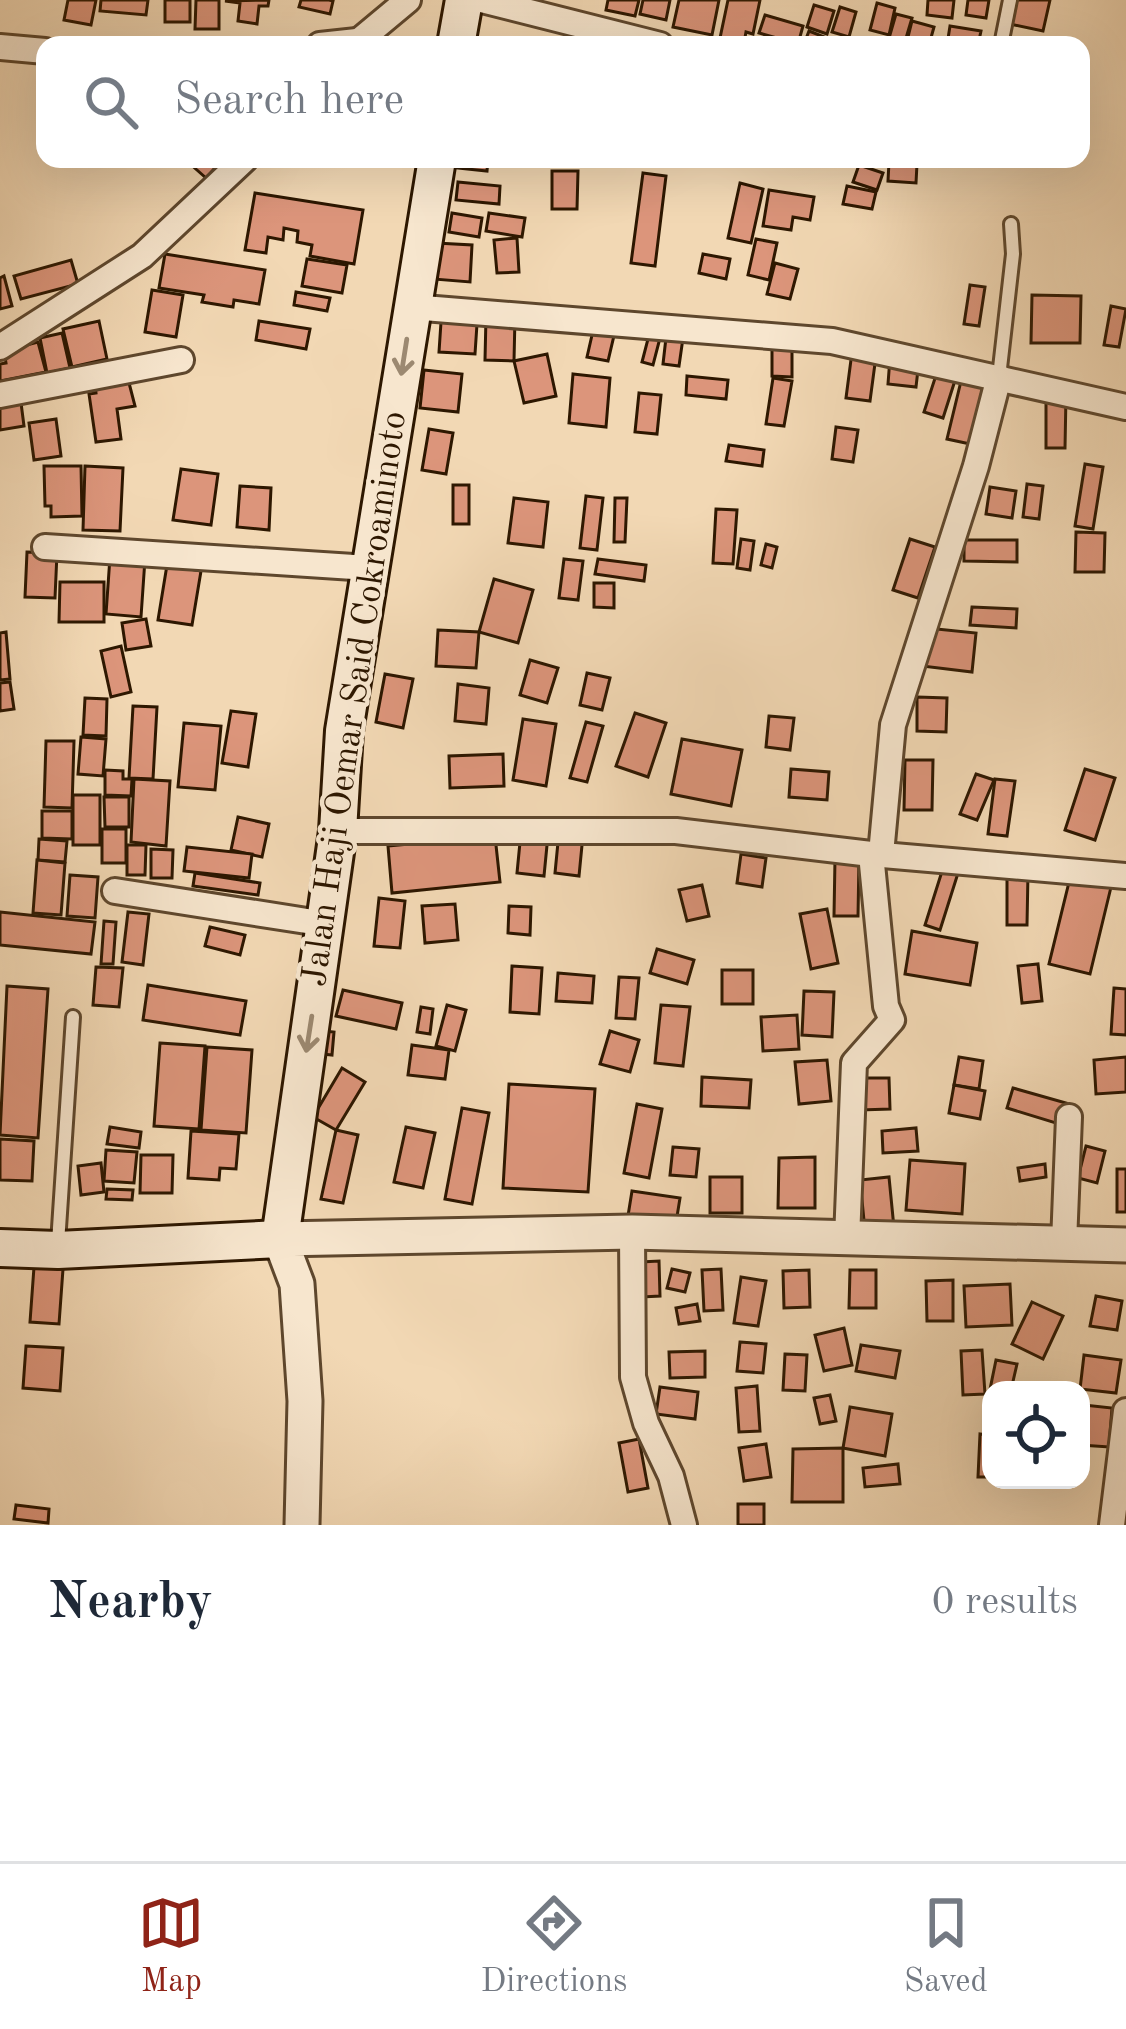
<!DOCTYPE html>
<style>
body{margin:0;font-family:"Old Standard TT",serif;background:#f2f2f3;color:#1f2937}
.controls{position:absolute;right:36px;bottom:36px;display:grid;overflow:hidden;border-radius:24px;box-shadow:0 12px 48px #0002}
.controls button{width:108px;height:108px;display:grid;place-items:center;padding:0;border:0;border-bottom:3px solid #e0e1e3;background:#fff;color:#1f2937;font:60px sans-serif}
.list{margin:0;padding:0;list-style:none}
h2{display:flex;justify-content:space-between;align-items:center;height:156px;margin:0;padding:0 48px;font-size:51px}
h2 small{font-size:39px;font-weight:400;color:#747a83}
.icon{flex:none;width:66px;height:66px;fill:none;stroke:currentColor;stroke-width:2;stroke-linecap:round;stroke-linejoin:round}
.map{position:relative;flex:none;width:1126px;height:1525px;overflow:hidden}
.search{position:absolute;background:#fff;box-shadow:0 12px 48px #0002;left:36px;right:36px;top:36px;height:132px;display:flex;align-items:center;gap:30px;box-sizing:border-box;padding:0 42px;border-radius:24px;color:#747a83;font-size:45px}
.sheet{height:336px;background:#fff}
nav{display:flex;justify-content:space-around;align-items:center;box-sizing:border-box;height:168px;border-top:3px solid #e0e1e3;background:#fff;font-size:33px;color:#747a83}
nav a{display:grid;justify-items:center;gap:6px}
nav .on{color:#8f2418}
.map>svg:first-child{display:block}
.building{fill:#dc957b;stroke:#2d1700;stroke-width:3}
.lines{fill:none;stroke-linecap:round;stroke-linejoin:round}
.service-casing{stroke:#5e472d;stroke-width:18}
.minor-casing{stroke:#5e472d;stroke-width:30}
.tertiary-casing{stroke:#5e472d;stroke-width:39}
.secondary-casing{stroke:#2d1700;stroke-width:42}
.service{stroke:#f7e6ce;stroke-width:12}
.minor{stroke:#f7e6ce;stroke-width:24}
.tertiary{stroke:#f7e6ce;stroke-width:33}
.secondary{stroke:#f7e6ce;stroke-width:36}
.oneway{stroke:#9c8971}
.labels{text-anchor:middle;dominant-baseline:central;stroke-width:9;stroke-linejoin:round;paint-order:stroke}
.street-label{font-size:36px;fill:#2d1700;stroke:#f7e6ce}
</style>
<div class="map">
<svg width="1126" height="1525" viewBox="0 0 1126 1525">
<rect width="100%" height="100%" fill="#f2d8b4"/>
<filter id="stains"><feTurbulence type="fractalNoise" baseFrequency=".00167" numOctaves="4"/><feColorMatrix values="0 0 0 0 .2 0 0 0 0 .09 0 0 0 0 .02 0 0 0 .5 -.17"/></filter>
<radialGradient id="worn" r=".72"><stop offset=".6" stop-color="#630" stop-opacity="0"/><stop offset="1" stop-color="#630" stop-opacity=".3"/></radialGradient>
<!-- building -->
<g class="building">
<polygon points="68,0 96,0 91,25 64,20"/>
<polygon points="101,0 148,0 146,15 100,11"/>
<rect x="165" y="0" width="25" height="22"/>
<polygon points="196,0 219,0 219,29 195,29"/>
<polygon points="269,0 268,6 259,6 257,24 238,21 240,3 225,1"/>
<polygon points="301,0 329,0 333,1 330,14 299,7"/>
<polygon points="608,0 639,0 635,16 606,10"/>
<polygon points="643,0 670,0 666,20 640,14"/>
<polygon points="679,0 719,0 712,35 673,27"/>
<polygon points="728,0 760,0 753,34 746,32 744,43 720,38"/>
<polygon points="928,0 954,0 952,18 927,15"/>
<polygon points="968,0 989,0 986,18 966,15"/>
<polygon points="1015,0 1050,0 1043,31 1010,24"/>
<polygon points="877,3 895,8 889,35 870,30"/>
<polygon points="814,5 834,11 827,34 807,27"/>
<polygon points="840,7 856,12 849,37 832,32"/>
<polygon points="896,14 912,18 904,45 887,45"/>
<polygon points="765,15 803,26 798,44 759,33"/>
<polygon points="912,21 934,27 929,45 906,45"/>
<polygon points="950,26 981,31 978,45 947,45"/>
<polygon points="809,31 832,40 830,45 804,44"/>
<polygon points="191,159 223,159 206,178 188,162"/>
<polygon points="457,159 488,159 487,171 457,168"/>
<polygon points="889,162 917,164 916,183 888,181"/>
<polygon points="859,165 883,173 877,190 853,182"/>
<polygon points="552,171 578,171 577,209 552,209"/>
<polygon points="643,173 666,176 655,266 631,263"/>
<polygon points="458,182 500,186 499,204 456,200"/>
<polygon points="740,183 763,189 751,243 728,238"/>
<polygon points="847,186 876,192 872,209 843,204"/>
<polygon points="769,190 814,197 810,220 793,217 791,230 763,226"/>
<polygon points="255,193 363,210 354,264 310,256 312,245 297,242 298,231 284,228 283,240 268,237 266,253 245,250"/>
<polygon points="452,213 482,218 479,237 449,232"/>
<polygon points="489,213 525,218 522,237 486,231"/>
<polygon points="517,238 519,272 497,273 494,240"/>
<polygon points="756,239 777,243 769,280 748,275"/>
<polygon points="436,243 472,245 470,282 433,279"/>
<polygon points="165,254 265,270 259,304 234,300 233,307 202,302 204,295 159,288"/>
<polygon points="703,254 730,259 726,279 699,273"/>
<polygon points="307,259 347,265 342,293 302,286"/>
<polygon points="71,260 78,284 21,299 14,276"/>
<polygon points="775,263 798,269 790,299 767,294"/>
<polygon points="4,276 12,306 0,309 0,278"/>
<polygon points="970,285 985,287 979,326 964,324"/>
<polygon points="152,290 183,295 176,337 145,332"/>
<polygon points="296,292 330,298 327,311 294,305"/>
<polygon points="1032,295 1081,296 1080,343 1031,343"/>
<polygon points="1111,306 1126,309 1119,347 1104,345"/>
<polygon points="486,317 515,317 514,361 485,360"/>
<polygon points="99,321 107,359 72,367 63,329"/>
<polygon points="259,321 310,329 306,349 256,340"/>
<polygon points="441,322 477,324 475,354 439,352"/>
<polygon points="595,322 616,327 608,361 587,357"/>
<polygon points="667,329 684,331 679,366 663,364"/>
<polygon points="62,333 70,368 47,373 40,338"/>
<polygon points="649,335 660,338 653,365 642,362"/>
<polygon points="772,339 792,339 792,377 772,376"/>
<polygon points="38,342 46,372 0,381 0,364 6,363 4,351"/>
<polygon points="852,352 876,356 870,401 846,398"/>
<polygon points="547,354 556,396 524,403 514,361"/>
<polygon points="890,358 919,361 916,387 888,384"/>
<polygon points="939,366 958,371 943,418 924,412"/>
<polygon points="424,370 462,374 458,412 420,408"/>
<polygon points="573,374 610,378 606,427 569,423"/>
<polygon points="687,376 728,380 726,399 686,395"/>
<polygon points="962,377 984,382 970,444 947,439"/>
<polygon points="773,378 792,381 784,426 766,424"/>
<polygon points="128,379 135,406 117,409 121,439 96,442 89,394 96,393 95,384"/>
<polygon points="639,393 661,395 657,434 635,432"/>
<polygon points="20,395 24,426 0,430 0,397"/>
<polygon points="1046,395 1066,395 1065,448 1046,448"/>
<polygon points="56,419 61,456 34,460 29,423"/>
<polygon points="836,427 858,430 853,462 832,459"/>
<polygon points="429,429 453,433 446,474 422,470"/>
<polygon points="729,445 764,450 762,466 726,461"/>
<polygon points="1085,464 1103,467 1093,529 1075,526"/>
<polygon points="44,466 81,466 82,516 51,517 51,506 45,506"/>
<polygon points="85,466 123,468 120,531 83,530"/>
<polygon points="181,469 218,474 211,525 173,520"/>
<polygon points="1027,484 1043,486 1039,519 1023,517"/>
<rect x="453" y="485" width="16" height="39"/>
<polygon points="240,486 271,488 269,530 237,527"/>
<polygon points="990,487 1016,491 1012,518 986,514"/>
<polygon points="586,496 603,498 597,550 580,548"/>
<polygon points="514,498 548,502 543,547 508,543"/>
<polygon points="615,498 627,498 625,542 614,542"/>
<polygon points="716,509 737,510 733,564 713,563"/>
<polygon points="1076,532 1105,533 1104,572 1075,572"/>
<polygon points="741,539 754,541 750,570 737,568"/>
<polygon points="910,539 935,547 918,598 893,590"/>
<polygon points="964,540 1017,540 1017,562 964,561"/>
<polygon points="766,544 777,547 772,568 761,565"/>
<polygon points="27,552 57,553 55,598 25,597"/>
<polygon points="110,557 145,559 141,617 106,614"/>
<polygon points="564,559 583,561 578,600 559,598"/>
<polygon points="598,559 646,565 644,581 595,574"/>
<polygon points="167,565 201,571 192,625 158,620"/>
<polygon points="494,579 533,590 518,643 479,632"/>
<polygon points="60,582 104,582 104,622 59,622"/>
<polygon points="594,583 614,583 614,608 594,607"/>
<polygon points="972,607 1017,609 1016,628 970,625"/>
<polygon points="146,619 151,646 126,650 122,623"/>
<polygon points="927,628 976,633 972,672 922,666"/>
<polygon points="438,630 479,632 476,668 436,666"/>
<polygon points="6,632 10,679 0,680 0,633"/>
<polygon points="121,646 131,692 111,697 101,651"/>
<polygon points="530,660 558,668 547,703 520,695"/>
<polygon points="587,673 610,678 602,710 580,705"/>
<polygon points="385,674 413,679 403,728 376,722"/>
<polygon points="10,682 14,709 0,711 0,683"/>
<polygon points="458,684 489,688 486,724 455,721"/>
<polygon points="917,697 947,698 946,732 917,731"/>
<polygon points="85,698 107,699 106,736 83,735"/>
<polygon points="133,706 157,707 153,779 129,778"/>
<polygon points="231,711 256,714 248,767 222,763"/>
<polygon points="635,713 666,723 648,777 616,766"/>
<polygon points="769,716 794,718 790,750 766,747"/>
<polygon points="523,719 556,724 546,786 513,780"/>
<polygon points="586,722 603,726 587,782 570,778"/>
<polygon points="184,723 221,726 215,790 178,787"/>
<polygon points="81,737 106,739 103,776 78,774"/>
<polygon points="682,739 742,750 731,806 671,794"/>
<polygon points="46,741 74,741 72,808 44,807"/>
<polygon points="503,754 504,786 450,788 449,756"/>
<polygon points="905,760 933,760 932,810 904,810"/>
<polygon points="791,769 829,772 827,800 789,797"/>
<polygon points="1085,769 1115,778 1095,840 1065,830"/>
<polygon points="105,770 123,771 123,779 132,779 131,796 105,795"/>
<polygon points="976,774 994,780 977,820 960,814"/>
<polygon points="134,779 170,781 166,846 131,842"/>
<polygon points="995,779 1015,781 1007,836 988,834"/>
<rect x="73" y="795" width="27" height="50"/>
<polygon points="104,797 129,797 129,827 105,827"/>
<polygon points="42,811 72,811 72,839 42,838"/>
<polygon points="238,817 269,824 262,857 231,850"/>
<rect x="102" y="829" width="24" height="34"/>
<polygon points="521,832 548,835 544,876 517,873"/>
<polygon points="559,832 583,835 579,876 555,873"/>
<polygon points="495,836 500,882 392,893 388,846"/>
<polygon points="39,839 67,841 65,862 38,860"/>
<polygon points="127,845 146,845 145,875 127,875"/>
<polygon points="187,847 252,854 249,878 184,871"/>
<polygon points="151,849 173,850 172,878 151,878"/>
<polygon points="741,854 766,858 762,887 737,883"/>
<polygon points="835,859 859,859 858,916 834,916"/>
<polygon points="37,860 65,863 61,915 33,913"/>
<polygon points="944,865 959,870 940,930 925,925"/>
<polygon points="195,873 260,883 258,895 193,886"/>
<polygon points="1007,873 1028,873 1027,925 1007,925"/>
<polygon points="1071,874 1112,883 1090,974 1049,964"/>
<polygon points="70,875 98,877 95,918 67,916"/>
<polygon points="702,885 709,916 687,921 679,890"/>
<polygon points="379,898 405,901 400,948 374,946"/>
<polygon points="455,904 458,940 425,943 422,906"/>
<polygon points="509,906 531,907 530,935 508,933"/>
<polygon points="827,909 838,963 811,969 800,914"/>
<polygon points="0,912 95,922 91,954 0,945"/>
<polygon points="128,912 149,914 143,965 122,962"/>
<polygon points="104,921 116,922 113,964 101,964"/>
<polygon points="210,927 245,935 240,955 205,946"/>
<polygon points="912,931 977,943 970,985 905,974"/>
<polygon points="657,949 694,960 687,984 650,973"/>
<polygon points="1038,964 1042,1001 1022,1003 1018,966"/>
<polygon points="512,966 542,968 539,1014 510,1012"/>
<polygon points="96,967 123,968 119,1007 93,1005"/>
<rect x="722" y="970" width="31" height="34"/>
<polygon points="558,973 594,976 592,1003 556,1001"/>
<polygon points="619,977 639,978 635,1019 616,1018"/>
<polygon points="148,985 246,1001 240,1035 143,1020"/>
<polygon points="7,986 48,989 38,1138 0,1135"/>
<polygon points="1114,988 1126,989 1126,1035 1111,1034"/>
<polygon points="343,990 402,1003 396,1029 336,1016"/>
<polygon points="804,991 834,992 832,1037 802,1035"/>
<polygon points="447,1005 466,1010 455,1051 436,1046"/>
<polygon points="661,1005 690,1007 683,1066 655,1063"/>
<polygon points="421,1007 433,1009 430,1034 417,1032"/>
<polygon points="797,1015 799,1049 763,1051 761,1017"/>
<polygon points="324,1031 334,1032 332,1055 322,1054"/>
<polygon points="610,1031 639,1040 630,1072 600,1064"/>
<polygon points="160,1043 205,1046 199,1129 154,1126"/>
<polygon points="412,1045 449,1050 445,1079 408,1075"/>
<polygon points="207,1047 252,1050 246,1133 201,1130"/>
<polygon points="959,1057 983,1061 979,1089 954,1085"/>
<polygon points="1126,1057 1126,1092 1096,1094 1094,1060"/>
<polygon points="827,1060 831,1101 799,1104 795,1062"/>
<polygon points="342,1068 365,1082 336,1130 313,1117"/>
<polygon points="702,1077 751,1080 749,1108 701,1106"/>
<polygon points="859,1078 889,1078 890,1109 860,1110"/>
<polygon points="509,1084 595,1089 588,1192 503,1188"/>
<polygon points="954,1085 985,1091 980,1119 949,1113"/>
<polygon points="1013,1088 1066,1103 1059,1124 1007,1108"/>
<polygon points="637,1104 662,1109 649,1178 624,1173"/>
<polygon points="462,1108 489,1113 472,1204 445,1199"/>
<polygon points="110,1127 141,1132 139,1148 107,1144"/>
<polygon points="406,1127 435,1133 423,1188 394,1182"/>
<polygon points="916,1128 918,1151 883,1153 882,1131"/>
<polygon points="336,1130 358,1135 343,1203 321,1199"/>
<polygon points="191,1131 239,1134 236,1169 220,1168 219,1180 188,1178"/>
<polygon points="0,1139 34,1141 32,1181 0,1180"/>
<polygon points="1086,1146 1105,1151 1097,1183 1078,1178"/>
<polygon points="673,1147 699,1149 696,1177 670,1175"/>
<polygon points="106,1150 137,1152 134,1183 104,1181"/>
<polygon points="141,1155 173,1155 172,1193 140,1193"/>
<polygon points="815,1157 815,1208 778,1208 779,1158"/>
<polygon points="910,1160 965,1164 962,1214 906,1210"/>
<polygon points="101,1163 104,1192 81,1195 78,1166"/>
<polygon points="1045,1164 1046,1177 1020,1181 1018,1168"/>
<rect x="1117" y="1169" width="9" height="43"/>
<rect x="710" y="1177" width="32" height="36"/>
<polygon points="889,1177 894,1228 865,1231 860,1180"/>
<polygon points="107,1189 133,1190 132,1200 106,1199"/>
<polygon points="632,1191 680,1198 675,1229 627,1222"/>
<polygon points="659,1261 660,1296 642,1297 641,1262"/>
<polygon points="34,1267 63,1269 59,1324 30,1322"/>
<polygon points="672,1269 690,1273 685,1292 667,1288"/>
<polygon points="721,1269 723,1310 704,1311 702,1270"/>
<polygon points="809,1270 810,1307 784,1308 783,1271"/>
<polygon points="850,1270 876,1270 876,1308 849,1308"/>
<polygon points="741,1277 766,1281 758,1326 734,1323"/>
<polygon points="953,1280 953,1321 927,1321 926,1281"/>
<polygon points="1010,1284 1012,1325 966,1327 964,1286"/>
<polygon points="1096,1296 1122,1301 1117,1330 1090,1326"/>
<polygon points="1032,1302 1063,1316 1043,1359 1012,1344"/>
<polygon points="697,1304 700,1321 679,1324 676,1308"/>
<polygon points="844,1328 852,1365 824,1371 815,1335"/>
<polygon points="740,1342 766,1344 763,1373 737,1371"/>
<polygon points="861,1345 900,1351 895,1378 856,1371"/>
<polygon points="26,1346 63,1348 60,1391 23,1388"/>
<polygon points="982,1350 985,1394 963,1395 961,1351"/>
<polygon points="705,1351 705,1377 670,1378 669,1352"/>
<polygon points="785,1354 807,1355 805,1391 783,1390"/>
<polygon points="1084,1355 1121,1360 1116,1393 1080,1389"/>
<polygon points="996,1360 1017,1364 1011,1390 991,1390 991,1399 988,1399"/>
<polygon points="757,1386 760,1431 739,1432 736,1388"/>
<polygon points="660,1387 698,1392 695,1419 656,1414"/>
<polygon points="830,1395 836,1421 820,1424 814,1398"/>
<polygon points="1084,1405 1112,1408 1109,1447 1081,1445"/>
<polygon points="850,1407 892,1414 885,1456 843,1448"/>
<polygon points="980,1434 991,1435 991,1477 978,1477"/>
<polygon points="639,1439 648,1488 628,1492 619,1443"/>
<polygon points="766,1444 771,1477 744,1481 739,1448"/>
<polygon points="843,1448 843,1502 792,1502 793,1449"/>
<polygon points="898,1464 900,1484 865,1487 863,1468"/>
<rect x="738" y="1504" width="26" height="21"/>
<polygon points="16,1505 49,1509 48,1523 14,1519"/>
</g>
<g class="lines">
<!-- service casing -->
<g class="service-casing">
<g id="service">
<polyline points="1001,45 1010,0"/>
<polyline points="999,377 1013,254 1011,224"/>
<polyline points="58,1243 73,1017"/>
</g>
</g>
<!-- minor casing -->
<g class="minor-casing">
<g id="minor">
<polyline points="482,0 660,45"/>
<polyline points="320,45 357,41"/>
<polyline points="354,45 408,0"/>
<polyline points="0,47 45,51"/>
<polyline points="411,307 832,341 1126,407"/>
<polyline points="0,347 142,256 245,159"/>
<polyline points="0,395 181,360"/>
<polyline points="45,547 369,568"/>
<polyline points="338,831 676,831 871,854 1126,876"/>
<polyline points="881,854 893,725 976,466 999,377"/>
<polyline points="115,891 326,924"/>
<polyline points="632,1232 633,1377 646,1423 671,1476 684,1525"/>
<polyline points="847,1239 854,1063 892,1020 886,1006 871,854"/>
<polyline points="1064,1243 1069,1117"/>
<polyline points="1112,1525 1126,1411"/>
</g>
</g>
<!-- tertiary casing -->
<g class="tertiary-casing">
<polyline id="tertiary" points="302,1525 305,1401 297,1284 280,1239 632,1232 1126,1245"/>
</g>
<!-- secondary casing -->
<g class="secondary-casing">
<g id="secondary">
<polyline points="456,45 464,0"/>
<polyline points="280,1239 338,831 344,731 437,159"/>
<polyline points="0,1248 58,1250 280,1239"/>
</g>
</g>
<!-- service -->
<use href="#service" class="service"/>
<!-- minor -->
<use href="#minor" class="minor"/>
<!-- tertiary -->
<use href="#tertiary" class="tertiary"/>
<!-- secondary -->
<use href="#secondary" class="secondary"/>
</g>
<!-- one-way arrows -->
<defs><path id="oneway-shaft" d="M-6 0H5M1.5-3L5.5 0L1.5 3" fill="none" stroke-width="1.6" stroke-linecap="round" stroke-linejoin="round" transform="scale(3)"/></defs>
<g class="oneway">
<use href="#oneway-shaft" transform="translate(404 357) rotate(99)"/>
<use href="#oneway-shaft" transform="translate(309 1034) rotate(99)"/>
</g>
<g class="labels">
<!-- street labels -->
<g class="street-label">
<text transform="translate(356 699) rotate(-82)">Jalan Haji Oemar Said Cokroaminoto</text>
</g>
</g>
<rect width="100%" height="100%" filter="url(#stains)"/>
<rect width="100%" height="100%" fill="url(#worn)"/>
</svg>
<div class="controls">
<button><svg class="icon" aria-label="locate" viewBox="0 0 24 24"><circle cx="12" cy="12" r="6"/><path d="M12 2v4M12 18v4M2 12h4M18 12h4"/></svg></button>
</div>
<div class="search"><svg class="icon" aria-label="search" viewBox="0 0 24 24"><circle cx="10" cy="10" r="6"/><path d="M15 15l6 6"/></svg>Search here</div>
</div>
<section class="sheet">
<h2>Nearby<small>0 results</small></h2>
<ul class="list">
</ul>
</section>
<nav>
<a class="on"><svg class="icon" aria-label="map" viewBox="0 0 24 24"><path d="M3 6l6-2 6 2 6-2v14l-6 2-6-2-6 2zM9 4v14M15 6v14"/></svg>Map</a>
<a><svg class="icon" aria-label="directions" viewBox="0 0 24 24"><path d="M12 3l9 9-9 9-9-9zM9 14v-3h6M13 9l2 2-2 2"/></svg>Directions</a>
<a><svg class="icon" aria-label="saved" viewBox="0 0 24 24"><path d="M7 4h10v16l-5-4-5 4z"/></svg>Saved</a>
</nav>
